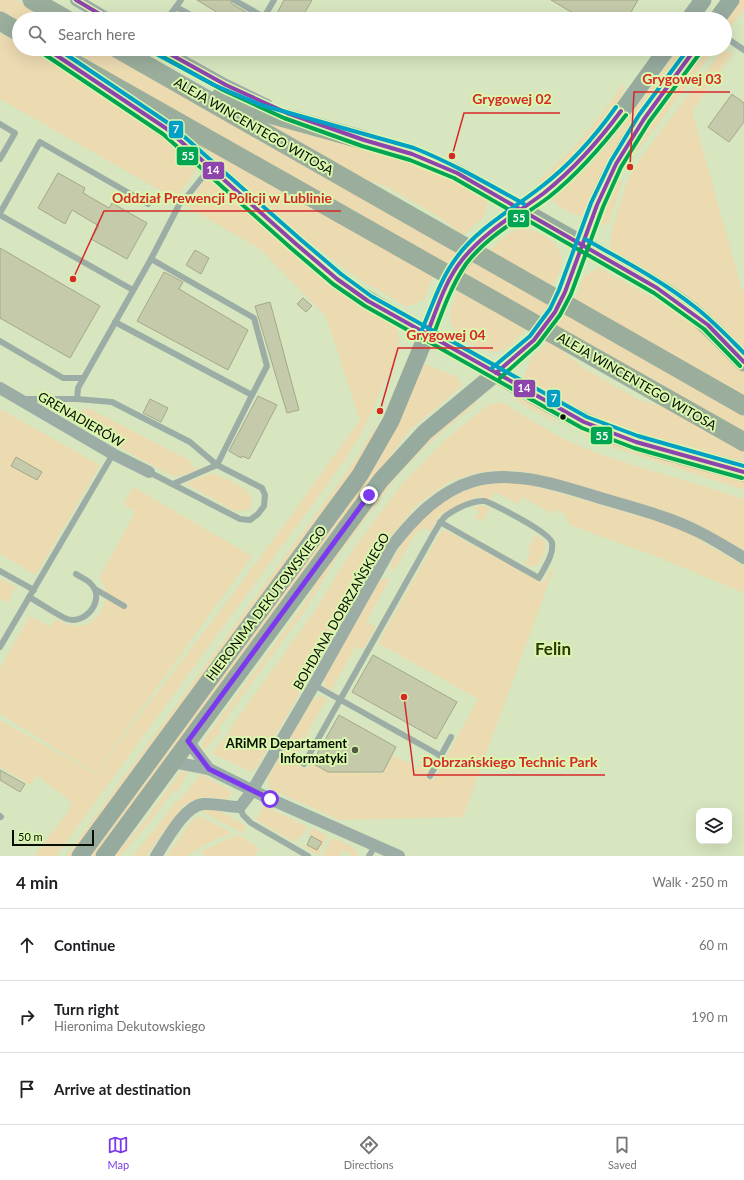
<!DOCTYPE html>
<meta charset="utf-8">
<style>
body{margin:0;font-family:Lato,sans-serif;background:#f6f6f6;color:#202124}
.controls{position:absolute;right:12px;bottom:12px;display:grid;overflow:hidden;border-radius:8px;box-shadow:0 4px 16px #0002}
.controls button{width:36px;height:36px;display:grid;place-items:center;padding:0;border:0;border-bottom:1px solid #e0e0e0;background:#fff;color:#202124;font:20px sans-serif}
.scale{position:absolute;left:12px;bottom:10px;width:82px;box-sizing:border-box;padding-left:4px;border:2px solid #070f00;border-top:0;font-size:11px;line-height:14px;white-space:nowrap;color:#070f00;-webkit-text-stroke:3px #dbf7ae;paint-order:stroke}
.stop{position:absolute;width:12px;height:12px;margin:-9px;border:3px solid #7c3aed;border-radius:50%;background:#fff}
.stop.end{background:#7c3aed;border-color:#fff;box-shadow:0 1px 4px #0008}
.list{margin:0;padding:0;list-style:none}
h2{display:flex;justify-content:space-between;align-items:center;height:52px;margin:0;padding:0 16px;font-size:17px}
h2 small{font-size:13px;font-weight:400;color:#757577}
.list li{display:grid;grid-template-columns:26px 1fr auto;gap:12px;align-items:center;box-sizing:border-box;height:72px;padding:0 16px;border-top:1px solid #e0e0e0}
.list b{display:block;font-size:15px;white-space:nowrap}
.list p{margin:0;font-size:13px;white-space:nowrap;color:#757577}
.list em{font-size:13px;font-style:normal;color:#757577}
.icon{flex:none;width:22px;height:22px;fill:none;stroke:currentColor;stroke-width:2;stroke-linecap:round;stroke-linejoin:round}
.map{position:relative;flex:none;width:744px;height:856px;overflow:hidden}
.search{position:absolute;background:#fff;box-shadow:0 4px 16px #0002;left:12px;right:12px;top:12px;height:44px;display:flex;align-items:center;gap:10px;box-sizing:border-box;padding:0 14px;border-radius:22px;color:#757577;font-size:15px}
.sheet{height:268px;background:#fff}
nav{display:flex;justify-content:space-around;align-items:center;box-sizing:border-box;height:56px;border-top:1px solid #e0e0e0;background:#fff;font-size:11px;color:#757577}
nav a{display:grid;justify-items:center;gap:2px}
nav .on{color:#7c3aed}
.map>svg:first-child{display:block}
.green{fill:#ecdab1}
.building{fill:#c4caaa;stroke:#a3a889}
.lines{fill:none;stroke-linecap:round;stroke-linejoin:round}
.lane{stroke:#9cada6;stroke-width:6}
.street{stroke:#9cada6;stroke-width:12}
.secondary{stroke:#96aa9e;stroke-width:17}
.primary{stroke:#9bae9c;stroke-width:19}
.secondary-bridge{stroke:#96aa9e;stroke-width:17}
.bus-1-casing{stroke:#dbf7ae;stroke-width:7}
.bus-2-casing{stroke:#dbf7ae;stroke-width:7}
.bus-3-casing{stroke:#dbf7ae;stroke-width:7}
.bus-1{stroke:#8e44ad;stroke-width:4}
.bus-2{stroke:#00a651;stroke-width:4}
.bus-3{stroke:#00a1c4;stroke-width:4}
.route{stroke:#7c3aed;stroke-width:5}
.bus-dot{fill:#070f00;stroke:#dbf7ae;stroke-width:1.5}
.poi-dot{fill:#505a43;stroke:#dbf7ae;stroke-width:1.5}
.labels{text-anchor:middle;dominant-baseline:central;stroke-width:4;stroke-linejoin:round;paint-order:stroke}
.street-label{font-size:13px;fill:#070f00;stroke:#dbf7ae}
.poi-label{font-size:13px;font-weight:bold;fill:#070f00;stroke:#dbf7ae;text-anchor:end}
.district-label{font-size:17px;font-weight:bold;fill:#2a3901;stroke:#dbf7ae}
.leader{fill:none;stroke:#d62828;stroke-width:1.5}
.callout-dot{fill:#d62828;stroke:#dbf7ae;stroke-width:1.5}
.callout-label{font-size:14px;text-anchor:middle;font-weight:bold;fill:#d62828;stroke:#dbf7ae;stroke-width:4;stroke-linejoin:round;paint-order:stroke}
.line-badge{stroke:#dbf7ae;stroke-width:1.5}
.badge-label{font-size:11px;text-anchor:middle;font-weight:bold;fill:#fff}
</style>
<div class="map">
<svg width="744" height="856" viewBox="0 0 744 856">
<rect width="100%" height="100%" fill="#d7e6bf"/>
<!-- green -->
<g class="green">
<polygon points="0,0 15,0 49,19 19,19 19,22 0,11"/>
<path d="M739,0H744V9L728,31C725,16 731,12 739,0Z"/>
<polygon points="0,33 19,44 19,49 27,49 104,95 153,126 196,166 195,171 193,175 175,199 0,99"/>
<polygon points="66,49 101,49 744,414 744,436"/>
<polygon points="143,49 154,49 249,102 225,93"/>
<path d="M678,49H687L585,218C572,213 562,210 552,200C567,186 583,173 597,157C626,124 652,85 678,49Z"/>
<polygon points="703,49 715,49 636,153 641,137"/>
<polygon points="723,49 733,54 692,111 742,290 744,291 744,354 609,251 612,229 627,182 640,159"/>
<path d="M624,83C628,103 557,172 540,185L538,183L539,180L578,143L601,115Z"/>
<polygon points="241,110 417,163 444,173 489,199 483,218 463,235 438,216 385,186 361,178"/>
<polygon points="173,128 433,275 424,300 407,307 359,279 292,229"/>
<polygon points="620,179 622,181 609,224 606,225 596,223 603,208"/>
<polygon points="209,180 213,180 397,325 399,343 398,354 362,432 345,460 56,856 34,856 67,813 72,802 36,775 31,785 0,767 0,720 95,774 232,595 293,513 360,420 326,316 260,249 186,206 204,181"/>
<path d="M523,228C540,232 566,243 561,264C560,272 555,281 552,288L488,252C498,242 509,231 523,228Z"/>
<path d="M599,268C629,285 661,301 689,322C709,336 727,354 744,371V397L574,301L584,276Z"/>
<path d="M459,290L526,329C519,336 509,350 498,352C483,354 451,335 450,320C449,310 455,299 459,290Z"/>
<polygon points="549,340 585,369 639,400 672,409 744,451 744,465 615,427 523,379 531,359"/>
<polygon points="422,363 457,377 463,385 409,431 97,856 88,856 358,486"/>
<polygon points="516,392 555,420 554,422 516,401 513,397"/>
<polygon points="475,399 477,403 444,430 413,459 397,476 337,557 306,609 218,729 221,732 202,752 204,740 305,603 328,563 368,506 420,446"/>
<path d="M502,402C528,418 553,435 582,447C634,468 690,480 744,499V551L689,520L656,508L548,477L520,471H491L472,474L449,482L418,504L389,538L256,769L250,771L211,753L231,731L230,728L317,608L345,561L401,485L444,441L485,407L494,403Z"/>
<polygon points="0,409 100,465 36,575 0,554"/>
<path d="M85,409L92,410L191,461L190,465L198,469C189,473 181,478 170,475L79,425L75,420C76,414 79,410 85,409Z"/>
<polygon points="377,423 373,437 363,457 72,856 66,856 341,480 359,454"/>
<polygon points="577,432 595,436 744,480 744,490 596,442"/>
<path d="M213,473C225,479 263,491 249,510L240,511L232,510L185,483Z"/>
<polygon points="502,482 526,484 556,492 670,525 691,535 744,566 744,593 655,556 570,525 564,514 555,509 552,514 523,497 518,504 495,492 491,499 479,497 473,498 445,512 439,517 430,531 423,527 420,533 417,531 394,571 391,569 391,562 399,548 408,535 428,512 463,490 483,485"/>
<path d="M133,487L252,556L95,773L0,714V668L30,616L50,627L56,619C62,622 69,626 76,626C94,627 110,606 105,589C104,585 101,581 99,578L135,512L123,504Z"/>
<polygon points="478,506 484,506 490,508 482,522 474,517 476,514 478,515 480,512 473,508"/>
<path d="M441,531H447L543,583L556,563L463,817L339,820L271,789L268,785L270,778L268,777L312,700L319,696L327,698L296,754L303,758L299,765L307,769L310,763L328,772L383,773L393,755L412,765L410,768L415,771L424,756C434,762 430,768 425,777L433,781L478,699L378,643Z"/>
<polygon points="536,534 545,542 545,551 538,565 530,567 524,564 531,551 528,548"/>
<polygon points="0,578 16,587 7,603 0,599"/>
<polygon points="384,578 390,579 366,622 376,627 363,650 356,646 331,691 325,687 324,678 379,582"/>
<polygon points="189,769 177,792 174,790 149,823 120,856 114,856 145,821 180,773"/>
<polygon points="201,774 234,793 229,795 230,799 201,797 183,806 146,856 132,856 156,828 177,800 179,801"/>
<polygon points="264,806 308,827 304,833 294,842 256,820"/>
<polygon points="206,809 218,810 246,826 242,833 201,811"/>
<polygon points="200,816 232,833 212,841 186,856 167,856 192,821"/>
<polygon points="312,828 328,836 318,855 303,847 307,845 317,850 322,842 308,834"/>
<polygon points="239,835 259,848 255,856 206,856 200,852 225,840"/>
<path d="M332,838C341,842 357,845 358,856H353L343,850L340,856H322Z"/>
</g>
<!-- building -->
<g class="building">
<polygon points="197,0 230,0 232,4 253,16 251,19 228,19"/>
<polygon points="284,0 312,0 301,19 274,19"/>
<polygon points="551,0 638,0 627,19 583,19"/>
<polygon points="732,94 744,103 744,122 729,142 708,127"/>
<polygon points="58,173 85,188 83,193 109,208 112,203 147,223 127,259 91,239 99,226 72,210 65,224 38,208"/>
<polygon points="0,248 100,306 70,358 0,318"/>
<polygon points="195,250 209,258 201,274 186,265"/>
<polygon points="164,272 183,282 179,289 248,330 228,370 137,321"/>
<polygon points="303,298 312,306 306,312 297,304"/>
<polygon points="270,302 299,410 287,413 255,306"/>
<polygon points="258,396 277,405 249,459 242,456 241,458 229,451"/>
<polygon points="150,399 168,408 161,422 143,413"/>
<polygon points="16,457 42,472 37,480 11,466"/>
<polygon points="373,655 457,702 436,739 352,692"/>
<polygon points="339,715 396,747 383,772 328,772 312,763"/>
<polygon points="0,770 25,784 20,792 0,780"/>
<polygon points="311,836 322,842 317,850 307,845"/>
</g>
<g class="lines">
<!-- lane -->
<g class="lane">
<polyline points="234,0 264,17"/>
<polyline points="176,7 198,19"/>
<polyline points="167,19 181,0"/>
<polyline points="263,19 274,0"/>
<polyline points="725,37 744,50"/>
<polyline points="0,124 15,133 0,159"/>
<polyline points="0,213 40,142 148,204"/>
<polyline points="0,215 133,290"/>
<polyline points="151,259 254,318 267,366 252,395"/>
<polyline points="115,322 252,395 217,465 262,488 265,495 264,506 258,514 250,520 240,519 149,472"/>
<polyline points="0,341 63,378 83,378"/>
<polyline points="24,399 77,399 112,402 190,442 217,465 173,484"/>
<polyline points="77,399 78,388 151,259 180,203 189,194 209,169"/>
<polyline points="0,571 34,590"/>
<polyline points="95,589 124,606"/>
<path d="M29,597C40,603 57,615 67,619C86,625 106,599 91,584C88,580 80,577 76,574"/>
<polyline points="0,647 113,454"/>
<polyline points="314,685 441,756"/>
<path d="M304,764L434,533C438,527 441,519 447,515C457,508 473,500 485,501C497,506 551,533 552,543C554,555 544,568 539,578L440,522"/>
<polyline points="430,776 451,737"/>
<polyline points="240,807 243,815 251,823 308,856"/>
<polyline points="0,816 1,817"/>
<polyline points="369,856 375,846"/>
</g>
<!-- street -->
<g class="street">
<polyline points="76,0 108,19"/>
<polyline points="161,49 226,85 267,105"/>
<polyline points="0,388 113,454 149,472"/>
<polyline points="188,741 209,769"/>
<polyline points="173,762 209,769 270,799 399,856"/>
<path d="M156,856C166,841 184,806 203,804C216,803 227,807 240,807L252,791L314,685L392,546C413,519 439,491 474,481C517,469 563,487 604,499C637,509 669,517 699,532C715,540 729,549 744,558"/>
</g>
<!-- secondary -->
<g class="secondary">
<polyline points="689,19 703,0"/>
<polyline points="717,19 731,0"/>
<path d="M364,140C396,149 427,159 457,173L582,244C592,217 601,190 615,165C637,124 667,87 695,49"/>
<path d="M521,209C540,196 558,183 574,167C610,133 637,89 667,49"/>
<polyline points="80,856 360,475 391,421 427,334"/>
<polyline points="104,856 381,480 425,432 496,373 412,326 353,290 296,244 210,168"/>
</g>
<!-- primary -->
<g class="primary">
<polyline points="32,0 66,19"/>
<polyline points="0,21 19,32"/>
<polyline points="49,49 744,442"/>
<polyline points="118,49 744,406"/>
<polyline points="221,96 259,111 364,140"/>
<polyline points="155,121 177,137 210,168"/>
<path d="M582,244C619,266 658,285 691,311C711,327 727,345 744,362"/>
<path d="M496,373C530,392 563,413 598,428C643,447 697,459 744,472"/>
</g>
<!-- secondary-bridge -->
<g class="secondary-bridge">
<path d="M427,334C435,315 442,294 453,275C469,247 495,227 521,209"/>
<path d="M496,373C509,362 522,352 534,340C559,313 570,279 582,244"/>
</g>
<!-- bus-1 casing -->
<g class="bus-1-casing">
<g id="bus-1">
<polyline points="76,0 108,19"/>
<polyline points="47,49 167,129 296,244 337,279 368,301 584,422 636,442 744,472"/>
<polyline points="161,49 226,85 287,113 364,140 412,154 457,173 657,288 708,325 744,362"/>
<path d="M427,334C437,309 445,281 462,260C484,232 516,214 544,193C574,169 598,142 621,111"/>
<polyline points="496,373 534,340 555,312 565,292 597,205 616,164 644,119 695,49"/>
</g>
</g>
<!-- bus-2 casing -->
<g class="bus-2-casing">
<g id="bus-2">
<polyline points="44,54 163,134 292,249 333,284 365,306 582,428 634,448 742,478"/>
<polyline points="158,54 223,90 284,118 362,146 410,160 454,178 654,293 704,329 740,366"/>
<path d="M433,336C442,312 451,286 466,264C487,236 521,218 549,197C579,173 603,145 626,115"/>
<polyline points="500,378 538,344 560,315 571,294 603,207 621,167 649,122 700,53"/>
</g>
</g>
<!-- bus-3 casing -->
<g class="bus-3-casing">
<g id="bus-3">
<polyline points="58,49 171,125 300,239 341,274 371,296 587,417 638,436 744,466"/>
<path d="M147,49L214,85L261,105L414,148C452,163 488,184 524,204"/>
<path d="M585,239C622,260 661,280 695,307C713,321 728,337 744,353"/>
<path d="M421,332C432,307 440,279 457,257C478,228 513,209 541,187C571,164 594,138 616,107"/>
<polyline points="492,368 530,336 550,309 559,290 591,203 611,161 639,115 688,49"/>
</g>
</g>
<!-- bus-1 -->
<use href="#bus-1" class="bus-1"/>
<!-- bus-2 -->
<use href="#bus-2" class="bus-2"/>
<!-- bus-3 -->
<use href="#bus-3" class="bus-3"/>
</g>
<g class="lines">
<!-- route -->
<polyline class="route" points="270,799 209,769 188,741 369,495"/>
</g>
<!-- markers -->
<circle class="bus-dot" cx="563" cy="417" r="3.5"/>
<circle class="poi-dot" cx="355" cy="750" r="4"/>
<g class="labels">
<!-- street labels -->
<g class="street-label">
<text transform="translate(254 126) rotate(30)">ALEJA WINCENTEGO WITOSA</text>
<text transform="translate(637 381) rotate(30)">ALEJA WINCENTEGO WITOSA</text>
<text transform="translate(81 419) rotate(30)">GRENADIERÓW</text>
<text transform="translate(266 603) rotate(-53)">HIERONIMA DEKUTOWSKIEGO</text>
<text transform="translate(341 611) rotate(-60)">BOHDANA DOBRZAŃSKIEGO</text>
</g>
<!-- poi labels -->
<g class="poi-label">
<text x="347" y="743">ARiMR Departament<tspan x="347" dy="15">Informatyki</tspan></text>
</g>
<!-- district labels -->
<g class="district-label">
<text x="553" y="648">Felin</text>
</g>
</g>
<!-- callouts -->
<path class="leader" d="M630 167L634 92H730M452 156L464 113H560M73 279L104 211H341M380 411L398 348H493M404 697L414 775H605"/>
<g class="callout-dot">
<circle cx="630" cy="167" r="4"/>
<circle cx="452" cy="156" r="4"/>
<circle cx="73" cy="279" r="4"/>
<circle cx="380" cy="411" r="4"/>
<circle cx="404" cy="697" r="4"/>
</g>
<g class="callout-label">
<text x="682" y="84">Grygowej 03</text>
<text x="512" y="104">Grygowej 02</text>
<text x="222" y="203">Oddział Prewencji Policji w Lublinie</text>
<text x="446" y="340">Grygowej 04</text>
<text x="510" y="767">Dobrzańskiego Technic Park</text>
</g>
<g class="line-badge">
<rect x="168" y="120" width="16" height="19" rx="4" fill="#00a1c4"/>
<rect x="176" y="146" width="23" height="20" rx="4" fill="#00a651"/>
<rect x="202" y="161" width="23" height="19" rx="4" fill="#8e44ad"/>
<rect x="507" y="209" width="23" height="19" rx="4" fill="#00a651"/>
<rect x="513" y="379" width="23" height="19" rx="4" fill="#8e44ad"/>
<rect x="546" y="389" width="15" height="19" rx="4" fill="#00a1c4"/>
<rect x="590" y="426" width="23" height="19" rx="4" fill="#00a651"/>
</g>
<g class="badge-label">
<text x="176" y="133">7</text>
<text x="188" y="160">55</text>
<text x="213" y="174">14</text>
<text x="519" y="222">55</text>
<text x="524" y="392">14</text>
<text x="554" y="402">7</text>
<text x="602" y="440">55</text>
</g>
</svg>
<div class="controls">
<button><svg class="icon" aria-label="layers" viewBox="0 0 24 24"><path d="M12 4l9 5-9 5-9-5zM3 14l9 5 9-5"/></svg></button>
</div>
<div class="scale">50 m</div>
<div class="stop" style="left:270px;top:799px"></div>
<div class="stop end" style="left:369px;top:495px"></div>
<div class="search"><svg class="icon" aria-label="search" viewBox="0 0 24 24"><circle cx="10" cy="10" r="6"/><path d="M15 15l6 6"/></svg>Search here</div>
</div>
<section class="sheet">
<h2>4 min<small>Walk · 250 m</small></h2>
<ul class="list">
<li><svg class="icon" aria-label="ahead" viewBox="0 0 24 24"><path d="M12 20V5M6 11l6-6 6 6"/></svg><div><b>Continue</b></div><em>60 m</em></li>
<li><svg class="icon" aria-label="right" viewBox="0 0 24 24"><path d="M7 20v-9h11M14 6l5 5-5 5"/></svg><div><b>Turn right</b><p>Hieronima Dekutowskiego</p></div><em>190 m</em></li>
<li><svg class="icon" aria-label="arrive" viewBox="0 0 24 24"><path d="M6 21V4h12l-3 4 3 4H6"/></svg><div><b>Arrive at destination</b></div></li>
</ul>
</section>
<nav>
<a class="on"><svg class="icon" aria-label="map" viewBox="0 0 24 24"><path d="M3 6l6-2 6 2 6-2v14l-6 2-6-2-6 2zM9 4v14M15 6v14"/></svg>Map</a>
<a><svg class="icon" aria-label="directions" viewBox="0 0 24 24"><path d="M12 3l9 9-9 9-9-9zM9 14v-3h6M13 9l2 2-2 2"/></svg>Directions</a>
<a><svg class="icon" aria-label="saved" viewBox="0 0 24 24"><path d="M7 4h10v16l-5-4-5 4z"/></svg>Saved</a>
</nav>
